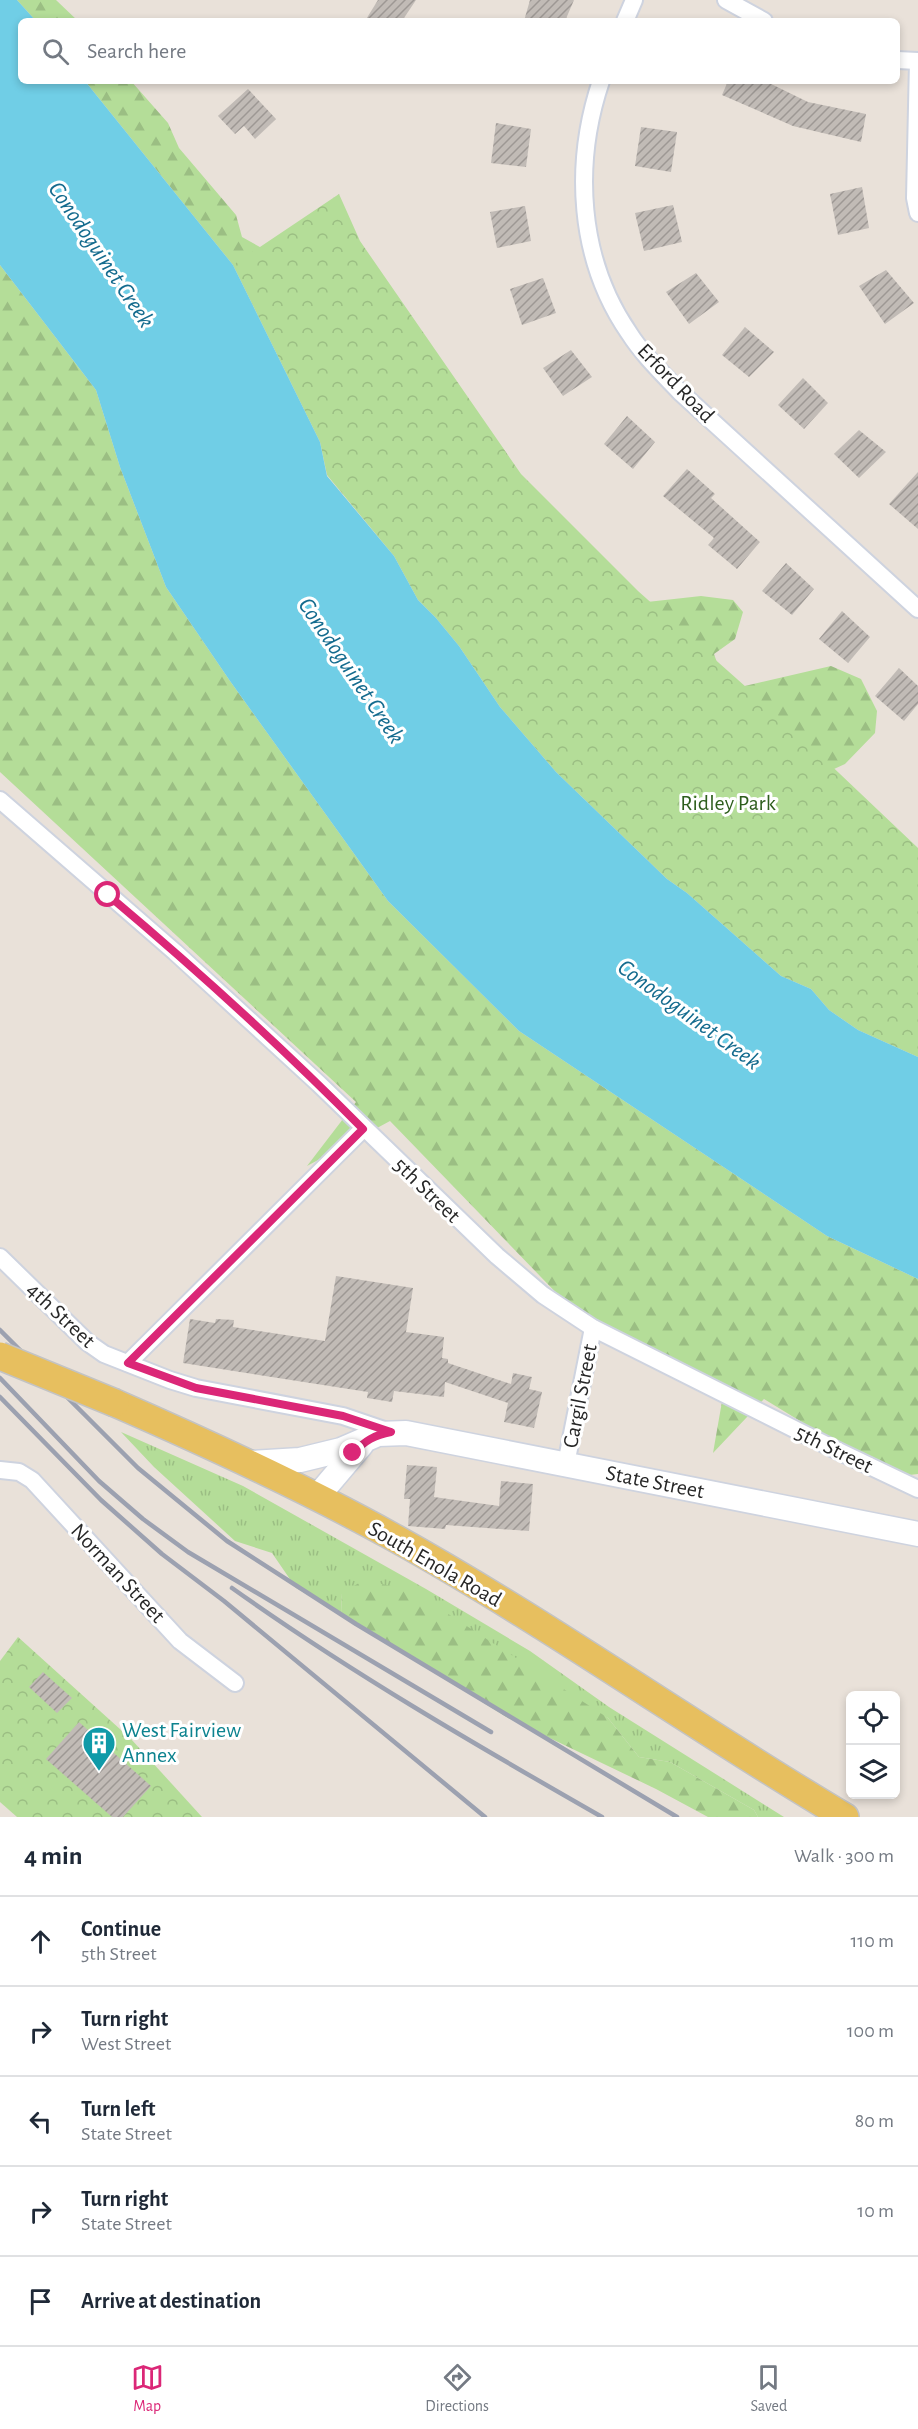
<!DOCTYPE html>
<meta charset="utf-8">
<style>
body{margin:0;font-family:"Alegreya Sans",sans-serif;background:#f6f6f7;color:#1f2937}
.controls{position:absolute;right:18px;bottom:18px;display:grid;overflow:hidden;border-radius:9px;box-shadow:0 3px 9px #0003}
.controls button{width:54px;height:54px;display:grid;place-items:center;padding:0;border:0;border-bottom:2px solid #e0e1e3;background:#fff;color:#1f2937;font:30px sans-serif}
.stop{position:absolute;width:18px;height:18px;margin:-14px;border:4px solid #db2777;border-radius:50%;background:#fff}
.stop.end{background:#db2777;border-color:#fff;box-shadow:0 2px 6px #0008}
.list{margin:0;padding:0;list-style:none}
h2{display:flex;justify-content:space-between;align-items:center;height:78px;margin:0;padding:0 24px;font-size:26px}
h2 small{font-size:20px;font-weight:400;color:#747a83}
.list li{display:grid;grid-template-columns:39px 1fr auto;gap:18px;align-items:center;box-sizing:border-box;height:90px;padding:0 24px;border-top:2px solid #e0e1e3}
.list b{display:block;font-size:22px;white-space:nowrap}
.list p{margin:0;font-size:20px;white-space:nowrap;color:#747a83}
.list em{font-size:20px;font-style:normal;color:#747a83}
.icon{flex:none;width:33px;height:33px;fill:none;stroke:currentColor;stroke-width:2;stroke-linecap:round;stroke-linejoin:round}
.map{position:relative;flex:none;width:918px;height:1817px;overflow:hidden}
.search{position:absolute;background:#fff;box-shadow:0 3px 9px #0003;left:18px;right:18px;top:18px;height:66px;display:flex;align-items:center;gap:15px;box-sizing:border-box;padding:0 21px;border-radius:9px;color:#747a83;font-size:22px}
.sheet{height:528px;background:#fff}
nav{display:flex;justify-content:space-around;align-items:center;box-sizing:border-box;height:84px;border-top:2px solid #e0e1e3;background:#fff;font-size:16px;color:#747a83}
nav a{display:grid;justify-items:center;gap:3px}
nav .on{color:#db2777}
.map>svg:first-child{display:block}
.grass{fill:url(#grass-tufts)}
.forest{fill:url(#forest-firs)}
.park{fill:url(#park-crowns)}
.water{fill:#70cee6}
.building{fill:url(#building-hatch)}
.lines{fill:none;stroke-linecap:round;stroke-linejoin:round}
.minor-casing{stroke:#ced3df;stroke-width:20}
.secondary-casing{stroke:#ced3df;stroke-width:27}
.primary-casing{stroke:#c3c3c3;stroke-width:30}
.minor{stroke:#fff;stroke-width:16}
.secondary{stroke:#fff;stroke-width:24}
.primary{stroke:#e7bf5f;stroke-width:27}
.rail{stroke:#9ca1b0;stroke-width:4.5}
.primary-bridge-casing{stroke:#c3c3c3;stroke-width:30;stroke-linecap:butt}
.primary-bridge{stroke:#e7bf5f;stroke-width:27}
.route{stroke:#db2777;stroke-width:8}
.labels{text-anchor:middle;dominant-baseline:central;stroke-width:6;stroke-linejoin:round;paint-order:stroke}
.street-label{font-size:22px;fill:#272727;stroke:#fff}
.park-label{font-size:22px;fill:#2e5e1d;stroke:#fff}
.culture-label{font-size:22px;fill:#0d838f;stroke:#fff;text-anchor:start}
.water-label{font-size:24px;font-style:italic;fill:#146b8e;stroke:#fff}
</style>
<div class="map">
<svg width="918" height="1817" viewBox="0 0 918 1817">
<defs>
<pattern id="grass-tufts" width="24" height="20" patternUnits="userSpaceOnUse" patternTransform="scale(1.5)"><rect width="24" height="20" fill="#b4dd98"/><path d="M3 7l-1-3M5 7V3M7 7l1-3M15 17l-1-3M17 17v-4M19 17l1-3" fill="none" stroke="#9bbe83"/></pattern>
<pattern id="forest-firs" width="22" height="20" patternUnits="userSpaceOnUse" patternTransform="scale(1.5)"><rect width="22" height="20" fill="#b4dd98"/><path d="M5 1l3.5 6h-7zM16 11l3.5 6h-7z" fill="#9bbe83"/></pattern>
<pattern id="park-crowns" width="20" height="18" patternUnits="userSpaceOnUse" patternTransform="scale(1.5)"><rect width="20" height="18" fill="#b4dd98"/><path d="M2 6a3 3 0 1 1 6 0M12 15a3 3 0 1 1 6 0" fill="none" stroke="#9bbe83"/></pattern>
<pattern id="building-hatch" width="6" height="6" patternUnits="userSpaceOnUse" patternTransform="scale(1.5)"><rect width="6" height="6" fill="#c1bbb6"/><path d="M-1 1l2-2M0 6l6-6M5 7l2-2" fill="none" stroke="#9d9894"/></pattern>
</defs>
<rect width="100%" height="100%" fill="#e9e1d9"/>
<!-- grass -->
<polygon class="grass" points="121,1432 243,1486 426,1589 530,1651 609,1707 784,1817 758,1817 754,1810 670,1762 639,1757 608,1718 342,1593 341,1614 296,1588 272,1553 235,1541 154,1467"/>
<!-- forest -->
<g class="forest">
<polygon points="17,0 56,0 78,21 36,21"/>
<polygon points="85,81 131,81 168,123 179,148 236,215 242,237 292,265 305,380 233,265"/>
<polygon points="0,265 96,390 120,467 166,587 230,681 388,901 519,1031 827,1236 918,1279 918,1474 892,1477 764,1399 713,1453 724,1390 569,1306 390,1121 307,1166 356,1102 0,772"/>
<polygon points="701,596 733,600 743,612 735,639 714,654 720,671 736,688 831,666 861,679 877,711 875,733 845,764 812,779 638,603"/>
<polygon points="364,1580 413,1591 608,1718 639,1757 670,1762 754,1810 758,1817 708,1817 656,1789 508,1718 341,1614 342,1593"/>
</g>
<!-- park -->
<g class="park">
<polygon points="339,194 360,241 521,474 638,591 781,718 918,848 918,1057 858,1030 829,1010 811,989 781,976 687,893 667,879 556,772 500,707 459,646 436,618 418,600 394,556 327,475 320,442 233,265"/>
<polygon points="18,1637 131,1739 202,1817 17,1817 0,1802 0,1661"/>
</g>
<!-- water -->
<polygon class="water" points="0,0 17,0 36,21 21,21 21,81 85,81 233,265 320,442 327,476 394,556 418,600 436,618 459,646 500,707 556,772 667,879 687,893 781,976 811,989 829,1010 858,1030 918,1057 918,1279 827,1236 519,1031 388,901 230,681 166,587 120,467 96,390 0,265"/>
<!-- building -->
<g class="building">
<polygon points="378,0 416,0 402,21 365,21"/>
<polygon points="530,0 574,0 565,21 524,21"/>
<polygon points="728,81 765,81 808,102 866,114 861,142 793,126 722,95"/>
<polygon points="248,89 276,119 255,139 244,126 235,134 218,116"/>
<polygon points="496,123 531,129 526,167 491,163"/>
<polygon points="641,127 677,132 671,172 635,166"/>
<polygon points="862,187 869,228 838,235 830,194"/>
<polygon points="673,205 682,242 644,251 635,213"/>
<polygon points="525,206 531,241 497,248 490,212"/>
<polygon points="886,270 914,303 885,324 859,286"/>
<polygon points="696,273 719,302 689,324 666,292"/>
<polygon points="543,278 556,313 522,325 510,289"/>
<polygon points="745,327 774,352 749,377 722,355"/>
<polygon points="571,350 592,377 563,396 543,368"/>
<polygon points="803,378 828,403 804,429 778,405"/>
<polygon points="627,416 655,442 633,469 604,444"/>
<polygon points="859,430 886,452 859,478 834,454"/>
<polygon points="687,469 715,494 711,498 760,542 737,569 708,545 714,538 663,496"/>
<polygon points="918,472 918,529 889,504"/>
<polygon points="786,563 814,589 792,615 762,591"/>
<polygon points="842,611 870,637 848,663 819,639"/>
<polygon points="899,668 918,686 918,704 904,721 875,696"/>
<polygon points="336,1276 413,1288 406,1332 444,1337 442,1358 448,1359 448,1363 511,1384 513,1373 532,1377 529,1389 542,1392 534,1428 504,1422 508,1403 445,1382 444,1397 394,1391 392,1402 367,1398 368,1392 183,1363 190,1319 215,1323 216,1319 234,1320 233,1327 325,1341"/>
<polygon points="407,1465 437,1467 434,1497 499,1506 501,1481 533,1484 529,1531 446,1525 445,1529 408,1526 410,1499 404,1499"/>
<polygon points="43,1672 72,1698 57,1713 29,1687"/>
<polygon points="79,1722 151,1786 123,1817 112,1817 46,1759"/>
</g>
<g class="lines">
<!-- minor casing -->
<g class="minor-casing">
<g id="minor">
<polyline points="726,0 764,21"/>
<polyline points="625,21 634,0"/>
<polyline points="897,60 918,61"/>
<polyline points="918,61 915,198 918,213"/>
<path d="M601,81C573,164 578,259 629,333C643,355 662,373 680,392L918,609"/>
<polyline points="0,800 175,952 319,1084 497,1256 543,1295 593,1328 836,1450 918,1489"/>
<polyline points="0,1257 87,1342 104,1354 170,1380 196,1388 343,1416 390,1432"/>
<polyline points="128,1363 363,1129"/>
<polyline points="566,1464 593,1328"/>
<polyline points="0,1470 19,1472 32,1480 180,1641 235,1683"/>
</g>
</g>
<!-- secondary casing -->
<g class="secondary-casing">
<g id="secondary">
<polyline points="249,1463 300,1460 341,1450 378,1434 406,1433 918,1534"/>
<polyline points="317,1497 361,1445"/>
</g>
</g>
<!-- primary casing -->
<g class="primary-casing">
<path id="primary" d="M115,1403C209,1444 303,1487 393,1537C548,1623 693,1727 845,1817"/>
</g>
<!-- minor -->
<use href="#minor" class="minor"/>
<!-- secondary -->
<use href="#secondary" class="secondary"/>
<!-- primary -->
<use href="#primary" class="primary"/>
<!-- rail -->
<g class="rail">
<polyline points="0,1330 138,1468 227,1541 356,1624 677,1817"/>
<polyline points="0,1378 99,1481 143,1519 188,1552 491,1732"/>
<polyline points="0,1397 101,1500 162,1554 224,1601 485,1817"/>
<path d="M232,1588C350,1672 476,1745 602,1817"/>
</g>
<!-- primary-bridge casing -->
<g class="primary-bridge-casing">
<polyline id="primary-bridge" points="0,1356 115,1403"/>
</g>
<!-- primary-bridge -->
<use href="#primary-bridge" class="primary-bridge"/>
</g>
<g class="lines">
<!-- route -->
<path class="route" d="M108,895C196,969 282,1047 363,1129L128,1363L196,1388L343,1416L391,1432C374,1435 365,1441 353,1453"/>
</g>
<!-- icons -->
<defs>
<g id="building-pin" transform="scale(1.725)"><path d="M0 17L-7.5 6A9.5 9.5 0 1 1 7.5 6Z" fill="#0f9aa8" stroke="#fff"/><path d="M-4-6H4V6H1V3H-1V6H-4ZM-2.5-4.3h1.7v1.8h-1.7ZM.8-4.3h1.7v1.8H.8ZM-2.5-1h1.7V.8h-1.7ZM.8-1h1.7V.8H.8Z" fill="#fff"/></g>
</defs>
<g fill-rule="evenodd">
<use href="#building-pin" x="99" y="1743"/>
</g>
<g class="labels">
<!-- street labels -->
<g class="street-label">
<text transform="translate(676 383) rotate(46)">Erford Road</text>
<text transform="translate(427 1190) rotate(44)">5th Street</text>
<text transform="translate(61 1315) rotate(43)">4th Street</text>
<text transform="translate(580 1396) rotate(-79)">Cargil Street</text>
<text transform="translate(834 1449) rotate(26)">5th Street</text>
<text transform="translate(655 1482) rotate(11)">State Street</text>
<text transform="translate(435 1564) rotate(30)">South Enola Road</text>
<text transform="translate(118 1573) rotate(47)">Norman Street</text>
</g>
<!-- park labels -->
<g class="park-label">
<text x="728" y="803">Ridley Park</text>
</g>
<!-- culture labels -->
<g class="culture-label">
<text x="122" y="1730">West Fairview<tspan x="122" dy="25">Annex</tspan></text>
</g>
<!-- water labels -->
<g class="water-label">
<text transform="translate(101 255) rotate(56)">Conodoguinet Creek</text>
<text transform="translate(351 671) rotate(56)">Conodoguinet Creek</text>
<text transform="translate(689 1015) rotate(36)">Conodoguinet Creek</text>
</g>
</g>
</svg>
<div class="controls">
<button><svg class="icon" aria-label="locate" viewBox="0 0 24 24"><circle cx="12" cy="12" r="6"/><path d="M12 2v4M12 18v4M2 12h4M18 12h4"/></svg></button>
<button><svg class="icon" aria-label="layers" viewBox="0 0 24 24"><path d="M12 4l9 5-9 5-9-5zM3 14l9 5 9-5"/></svg></button>
</div>
<div class="stop" style="left:108px;top:895px"></div>
<div class="stop end" style="left:353px;top:1453px"></div>
<div class="search"><svg class="icon" aria-label="search" viewBox="0 0 24 24"><circle cx="10" cy="10" r="6"/><path d="M15 15l6 6"/></svg>Search here</div>
</div>
<section class="sheet">
<h2>4 min<small>Walk · 300 m</small></h2>
<ul class="list">
<li><svg class="icon" aria-label="ahead" viewBox="0 0 24 24"><path d="M12 20V5M6 11l6-6 6 6"/></svg><div><b>Continue</b><p>5th Street</p></div><em>110 m</em></li>
<li><svg class="icon" aria-label="right" viewBox="0 0 24 24"><path d="M7 20v-9h11M14 6l5 5-5 5"/></svg><div><b>Turn right</b><p>West Street</p></div><em>100 m</em></li>
<li><svg class="icon" aria-label="left" viewBox="0 0 24 24"><path d="M17 20v-9H6M10 6l-5 5 5 5"/></svg><div><b>Turn left</b><p>State Street</p></div><em>80 m</em></li>
<li><svg class="icon" aria-label="right" viewBox="0 0 24 24"><path d="M7 20v-9h11M14 6l5 5-5 5"/></svg><div><b>Turn right</b><p>State Street</p></div><em>10 m</em></li>
<li><svg class="icon" aria-label="arrive" viewBox="0 0 24 24"><path d="M6 21V4h12l-3 4 3 4H6"/></svg><div><b>Arrive at destination</b></div></li>
</ul>
</section>
<nav>
<a class="on"><svg class="icon" aria-label="map" viewBox="0 0 24 24"><path d="M3 6l6-2 6 2 6-2v14l-6 2-6-2-6 2zM9 4v14M15 6v14"/></svg>Map</a>
<a><svg class="icon" aria-label="directions" viewBox="0 0 24 24"><path d="M12 3l9 9-9 9-9-9zM9 14v-3h6M13 9l2 2-2 2"/></svg>Directions</a>
<a><svg class="icon" aria-label="saved" viewBox="0 0 24 24"><path d="M7 4h10v16l-5-4-5 4z"/></svg>Saved</a>
</nav>
